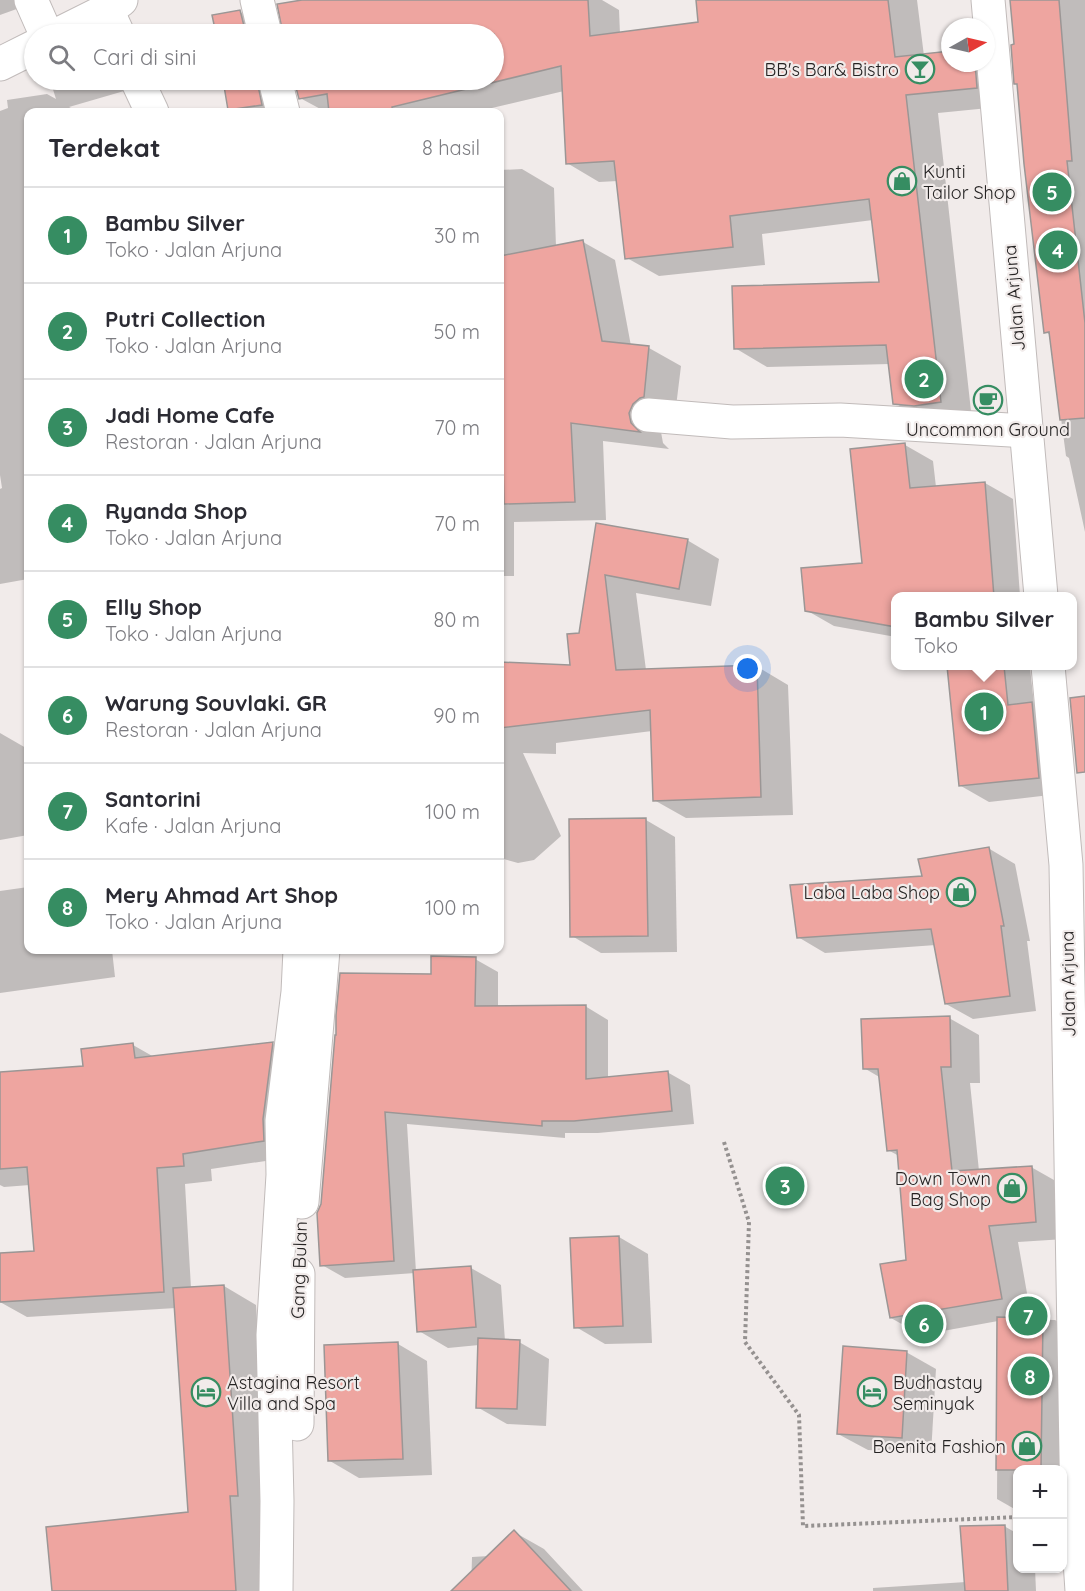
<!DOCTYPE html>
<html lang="id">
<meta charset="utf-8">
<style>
body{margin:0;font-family:Quicksand,sans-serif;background:#f2f2f3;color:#2b2b33}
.controls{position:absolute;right:18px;bottom:18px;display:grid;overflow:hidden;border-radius:12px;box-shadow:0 2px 4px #0004}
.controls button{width:54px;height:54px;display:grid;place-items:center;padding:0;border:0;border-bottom:2px solid #e1e1e2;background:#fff;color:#2b2b33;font:30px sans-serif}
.compass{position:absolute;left:941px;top:18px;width:54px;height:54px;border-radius:50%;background:#fff;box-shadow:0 2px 4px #0004;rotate:82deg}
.you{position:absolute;left:748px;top:669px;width:21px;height:21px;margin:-15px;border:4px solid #fff;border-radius:50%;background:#1a73e8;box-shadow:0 0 0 9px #1a73e833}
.badge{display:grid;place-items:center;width:39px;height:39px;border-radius:50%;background:#368d62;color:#fff;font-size:20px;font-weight:700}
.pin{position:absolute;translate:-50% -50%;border:3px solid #fff;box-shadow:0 2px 6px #0006}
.popup{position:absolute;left:891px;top:592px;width:186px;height:78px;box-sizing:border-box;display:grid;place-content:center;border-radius:12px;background:#fff;filter:drop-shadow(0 2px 4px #0005);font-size:20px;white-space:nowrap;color:#7c7c81}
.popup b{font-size:22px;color:#2b2b33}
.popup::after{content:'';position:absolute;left:50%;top:100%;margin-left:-12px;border:12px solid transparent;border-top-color:#fff}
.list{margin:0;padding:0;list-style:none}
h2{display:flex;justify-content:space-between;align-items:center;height:78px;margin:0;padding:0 24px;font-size:26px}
h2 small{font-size:20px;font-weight:400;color:#7c7c81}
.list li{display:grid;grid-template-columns:39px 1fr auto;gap:18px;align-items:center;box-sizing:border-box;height:96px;padding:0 24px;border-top:2px solid #e1e1e2}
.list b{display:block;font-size:22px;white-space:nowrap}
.list p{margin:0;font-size:20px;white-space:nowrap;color:#7c7c81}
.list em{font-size:20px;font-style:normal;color:#7c7c81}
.icon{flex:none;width:33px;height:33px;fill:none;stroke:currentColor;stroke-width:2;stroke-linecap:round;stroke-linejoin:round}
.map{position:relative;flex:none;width:1085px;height:1591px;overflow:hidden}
.search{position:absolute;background:#fff;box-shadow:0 2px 4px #0004;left:24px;top:24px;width:480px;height:66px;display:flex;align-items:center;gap:15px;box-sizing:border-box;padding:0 21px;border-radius:33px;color:#7c7c81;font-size:22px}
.panel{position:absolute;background:#fff;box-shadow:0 2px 4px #0004;left:24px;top:108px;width:480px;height:846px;border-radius:12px}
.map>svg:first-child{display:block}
.shadow{fill:#0003}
.building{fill:#eea5a0;stroke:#9b9695;stroke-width:1.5}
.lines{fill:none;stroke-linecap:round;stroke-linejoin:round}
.minor-casing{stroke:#c1bbba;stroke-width:35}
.path{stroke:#959190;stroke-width:4;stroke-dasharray:3 3;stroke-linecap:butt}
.minor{stroke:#fff;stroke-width:33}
.labels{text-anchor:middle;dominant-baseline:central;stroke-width:4.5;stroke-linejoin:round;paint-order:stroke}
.poi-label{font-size:18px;fill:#252323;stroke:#f1ebea;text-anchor:end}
.street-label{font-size:18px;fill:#252323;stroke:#f1ebea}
</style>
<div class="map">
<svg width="1085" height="1591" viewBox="0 0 1085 1591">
<rect width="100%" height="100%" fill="#f1ebea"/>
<!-- shadow -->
<g class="shadow">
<polygon points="0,0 23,0 25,6 0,15"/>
<polygon points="309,0 602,0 619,10 620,34 700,24 697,0 917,0 924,56 950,53 950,63 986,63 1009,106 938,113 972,420 927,422 895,403 890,364 767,367 735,348 881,284 873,220 762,234 765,265 659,276 627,258 618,181 599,182 567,163 564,91 475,112 326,112 300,98 297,83 294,85 289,93 291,112 235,112 229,109 225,80 494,80 494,34 285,34 285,30"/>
<polygon points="1012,0 1085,0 1085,532 1069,458 1066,456 1050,335 1046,332"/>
<polygon points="240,12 272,30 273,34 217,34 214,16"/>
<polygon points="50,80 128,80 131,89 69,107 79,112 28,112 28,579 0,584 0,489 2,488 0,475 0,111 8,108 7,100 47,94 56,99"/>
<polygon points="522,169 554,188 556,247 583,242 615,260 631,346 649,348 681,366 675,415 661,432 663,443 669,449 603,441 606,520 514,522 514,576 500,576 500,170"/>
<polygon points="905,445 933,461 936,487 985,483 1013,499 1020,596 896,596 896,637 834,626 806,610 864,564"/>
<polygon points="598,525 687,540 719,559 711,606 636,593 646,670 756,666 788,685 793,815 686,818 654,800 652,731 556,743 556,754 523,753 561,836 534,860 518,863 500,858 500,664 572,666 580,634"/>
<polygon points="948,666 1026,666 1030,668 1034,704 1060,720 1067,793 989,802 961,786"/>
<polygon points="0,733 26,748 28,784 28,835 0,840"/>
<polygon points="646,820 675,837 677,952 601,953 572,936"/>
<polygon points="988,848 1015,864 1030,941 1027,941 1036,1011 973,1019 946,1004 936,945 825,953 798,937"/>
<polygon points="28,887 28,950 112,950 115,977 0,993 0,891"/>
<polygon points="475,959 498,972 498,1007 585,1006 608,1020 608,1078 667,1072 690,1085 694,1124 598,1133 565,1133 565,1138 407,1124 416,1272 471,1268 501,1285 505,1341 519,1342 549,1359 546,1426 507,1424 477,1407 479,1345 448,1348 419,1331 415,1273 345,1278 322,1265 432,975"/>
<polygon points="949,1018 979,1035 980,1083 970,1083 979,1171 1031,1167 1061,1184 1065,1239 1018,1242 1031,1316 1020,1318 1020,1319 1055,1320 1084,1337 1062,1470 1018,1470 1018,1511 997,1499 998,1321 921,1335 891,1318 908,1261 899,1156 888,1150 881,1078 864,1068"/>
<polygon points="273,1044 301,1060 292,1157 211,1169 212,1181 185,1184 191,1288 224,1286 256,1305 270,1514 267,1591 53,1591 190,1514 176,1308 27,1317 0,1302 0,1254 36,1252 30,1185 4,1187 0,1185 0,1074 85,1068 133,1045 154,1057"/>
<polygon points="619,1237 648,1254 652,1343 605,1344 576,1327"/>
<polygon points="398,1344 427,1361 432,1475 359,1478 330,1461"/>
<polygon points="906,1352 936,1369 931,1454 868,1450 838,1434"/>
<polygon points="1004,1526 1018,1534 1018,1568 1035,1568 1036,1591 873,1591 873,1588 966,1582"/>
<polygon points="514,1532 544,1549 583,1591 471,1591 472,1557 489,1556"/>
</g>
<!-- building -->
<g class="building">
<polygon points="302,0 588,0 590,36 698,22 696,0 888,0 895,57 950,51 950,63 975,63 977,88 906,95 941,402 914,406 893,404 886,345 734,349 732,286 879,282 869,199 730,216 733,247 625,259 614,161 566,164 561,66 392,107 393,112 329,112 327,94 299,99 294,80 494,80 494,34 283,34 277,4"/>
<polygon points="1010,0 1059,0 1072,161 1067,161 1085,323 1085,418 1060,420 1049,332 1044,333 1024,164 1017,84 1014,84 1011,45 1014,44"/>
<polygon points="240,10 246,34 216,34 212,15"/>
<polygon points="223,80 257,80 262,105 228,110"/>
<polygon points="583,240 602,341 649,346 644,397 640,398 633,404 629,413 631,423 640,432 571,423 575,502 504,504 502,420 500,420 500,256"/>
<polygon points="905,443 910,488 985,482 994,597 896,597 896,627 805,611 801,568 862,563 850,449"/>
<polygon points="596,523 688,539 679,589 605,575 616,670 757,665 761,797 653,801 650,710 500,728 500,662 570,665 567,634 579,633"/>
<polygon points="947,666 1004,666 1008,705 1032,702 1039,778 959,786"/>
<polygon points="1085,696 1085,772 1077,773 1070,698"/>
<polygon points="646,818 648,936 570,937 569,819"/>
<polygon points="989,847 1004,926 1001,926 1010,996 945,1004 931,929 797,938 790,885 922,876 918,859"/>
<polygon points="431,956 476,957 475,1006 586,1005 586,1079 668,1071 672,1111 574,1121 542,1121 542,1126 385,1112 394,1261 320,1266 317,1213 321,1204 335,1035 336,1035 336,1015 340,973 431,974"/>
<polygon points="950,1016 951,1067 941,1067 952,1171 1032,1166 1036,1222 989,1226 1002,1299 890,1318 880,1264 906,1260 897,1150 887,1151 878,1069 863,1069 861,1019"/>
<polygon points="273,1042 263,1119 264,1141 183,1154 184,1166 157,1168 164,1292 0,1302 0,1253 34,1251 27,1167 0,1169 0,1072 83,1066 81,1049 133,1043 135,1058"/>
<polygon points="619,1236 623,1326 574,1328 570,1238"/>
<polygon points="471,1266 476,1327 417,1332 413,1270"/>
<polygon points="224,1285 238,1496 230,1496 236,1591 52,1591 46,1527 188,1512 173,1288"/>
<polygon points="997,1317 1043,1318 1041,1470 996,1470"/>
<polygon points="478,1338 520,1340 517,1409 476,1408"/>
<polygon points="398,1342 403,1459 328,1461 324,1345"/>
<polygon points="843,1346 907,1351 902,1438 837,1434"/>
<polygon points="1005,1525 1008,1591 965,1591 960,1526"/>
<polygon points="514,1530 571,1591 451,1591"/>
</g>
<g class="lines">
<!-- minor casing -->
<g class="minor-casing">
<g id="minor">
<polyline points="31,0 46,34"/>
<polyline points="257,0 265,34"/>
<polyline points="988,0 1041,596"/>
<polyline points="107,10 118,34"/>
<polyline points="59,34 107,10 121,0"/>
<polyline points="0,64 34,47"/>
<polyline points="137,80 152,112"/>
<polyline points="275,80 283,112"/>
<polyline points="648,415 732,422 840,420 1026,431"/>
<polyline points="1048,666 1066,865 1077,1514 1082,1591"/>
<polyline points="302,1202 323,950"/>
<polyline points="297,1424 298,1274"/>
<polyline points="276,1591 277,1501 273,1335 283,1175 282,1121 298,992 300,950"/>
</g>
</g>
<!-- path -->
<polyline class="path" points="724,1142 749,1222 745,1342 799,1415 803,1526 1018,1517"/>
<!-- minor -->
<use href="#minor" class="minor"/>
</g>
<!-- icons -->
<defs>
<g id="bar-ring" transform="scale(1.5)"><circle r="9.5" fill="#f1ebea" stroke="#368d62" stroke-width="1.5"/><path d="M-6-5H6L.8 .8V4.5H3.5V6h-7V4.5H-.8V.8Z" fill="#368d62"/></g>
<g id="shop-ring" transform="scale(1.5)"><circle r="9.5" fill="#f1ebea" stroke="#368d62" stroke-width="1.5"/><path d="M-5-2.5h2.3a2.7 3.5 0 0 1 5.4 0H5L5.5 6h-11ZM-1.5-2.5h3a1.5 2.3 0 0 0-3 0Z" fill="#368d62"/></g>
<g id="cafe-ring" transform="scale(1.5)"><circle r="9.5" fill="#f1ebea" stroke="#368d62" stroke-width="1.5"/><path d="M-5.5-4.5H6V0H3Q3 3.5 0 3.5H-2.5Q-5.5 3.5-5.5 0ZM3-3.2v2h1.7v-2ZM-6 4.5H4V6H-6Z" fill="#368d62"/></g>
<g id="hotel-ring" transform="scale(1.5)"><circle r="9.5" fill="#f1ebea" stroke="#368d62" stroke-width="1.5"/><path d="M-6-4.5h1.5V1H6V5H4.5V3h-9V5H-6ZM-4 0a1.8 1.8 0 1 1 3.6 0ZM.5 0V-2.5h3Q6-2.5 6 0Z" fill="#368d62"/></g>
</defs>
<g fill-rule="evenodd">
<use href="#bar-ring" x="920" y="69"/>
<use href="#shop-ring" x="902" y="181"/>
<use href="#cafe-ring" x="988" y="400"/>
<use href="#shop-ring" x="961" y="892"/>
<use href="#shop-ring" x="1012" y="1188"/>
<use href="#hotel-ring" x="206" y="1392"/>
<use href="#hotel-ring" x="872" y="1392"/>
<use href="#shop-ring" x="1027" y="1446"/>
</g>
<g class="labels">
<!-- poi labels -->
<g class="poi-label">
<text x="899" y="69">BB's Bar&amp; Bistro</text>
<text x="923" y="171" text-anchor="start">Kunti<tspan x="923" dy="21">Tailor Shop</tspan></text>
<text x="988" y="429" text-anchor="middle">Uncommon Ground</text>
<text x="940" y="892">Laba Laba Shop</text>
<text x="991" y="1178">Down Town<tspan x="991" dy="21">Bag Shop</tspan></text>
<text x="227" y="1382" text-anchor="start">Astagina Resort<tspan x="227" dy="21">Villa and Spa</tspan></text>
<text x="893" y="1382" text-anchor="start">Budhastay<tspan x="893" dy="21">Seminyak</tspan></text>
<text x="1006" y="1446">Boenita Fashion</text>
</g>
<!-- street labels -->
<g class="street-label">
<text transform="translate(1014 298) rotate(-95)">Jalan Arjuna</text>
<text transform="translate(1068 984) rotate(-91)">Jalan Arjuna</text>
<text transform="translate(299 1270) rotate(-88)">Gang Bulan</text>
</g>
</g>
</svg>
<div class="controls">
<button>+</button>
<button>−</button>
</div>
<svg class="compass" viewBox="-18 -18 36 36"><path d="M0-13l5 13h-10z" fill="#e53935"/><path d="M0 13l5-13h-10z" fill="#7c7c81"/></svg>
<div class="you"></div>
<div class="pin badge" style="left:984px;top:712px">1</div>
<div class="popup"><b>Bambu Silver</b>Toko</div>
<div class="pin badge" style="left:924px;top:379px">2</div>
<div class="pin badge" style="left:785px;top:1186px">3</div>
<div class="pin badge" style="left:1058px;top:250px">4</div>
<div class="pin badge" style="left:1052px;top:192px">5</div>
<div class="pin badge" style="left:924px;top:1324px">6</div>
<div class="pin badge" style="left:1028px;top:1316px">7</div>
<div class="pin badge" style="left:1030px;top:1376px">8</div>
<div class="search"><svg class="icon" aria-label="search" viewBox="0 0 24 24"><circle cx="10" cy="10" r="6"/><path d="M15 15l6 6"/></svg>Cari di sini</div>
<section class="panel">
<h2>Terdekat<small>8 hasil</small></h2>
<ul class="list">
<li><span class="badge">1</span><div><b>Bambu Silver</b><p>Toko · Jalan Arjuna</p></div><em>30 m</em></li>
<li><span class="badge">2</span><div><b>Putri Collection</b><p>Toko · Jalan Arjuna</p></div><em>50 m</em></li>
<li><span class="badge">3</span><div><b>Jadi Home Cafe</b><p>Restoran · Jalan Arjuna</p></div><em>70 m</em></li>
<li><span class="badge">4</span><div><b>Ryanda Shop</b><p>Toko · Jalan Arjuna</p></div><em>70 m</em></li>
<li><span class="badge">5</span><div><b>Elly Shop</b><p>Toko · Jalan Arjuna</p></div><em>80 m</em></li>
<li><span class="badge">6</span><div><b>Warung Souvlaki. GR</b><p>Restoran · Jalan Arjuna</p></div><em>90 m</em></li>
<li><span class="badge">7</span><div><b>Santorini</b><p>Kafe · Jalan Arjuna</p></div><em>100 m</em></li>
<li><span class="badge">8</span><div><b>Mery Ahmad Art Shop</b><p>Toko · Jalan Arjuna</p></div><em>100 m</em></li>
</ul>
</section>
</div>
